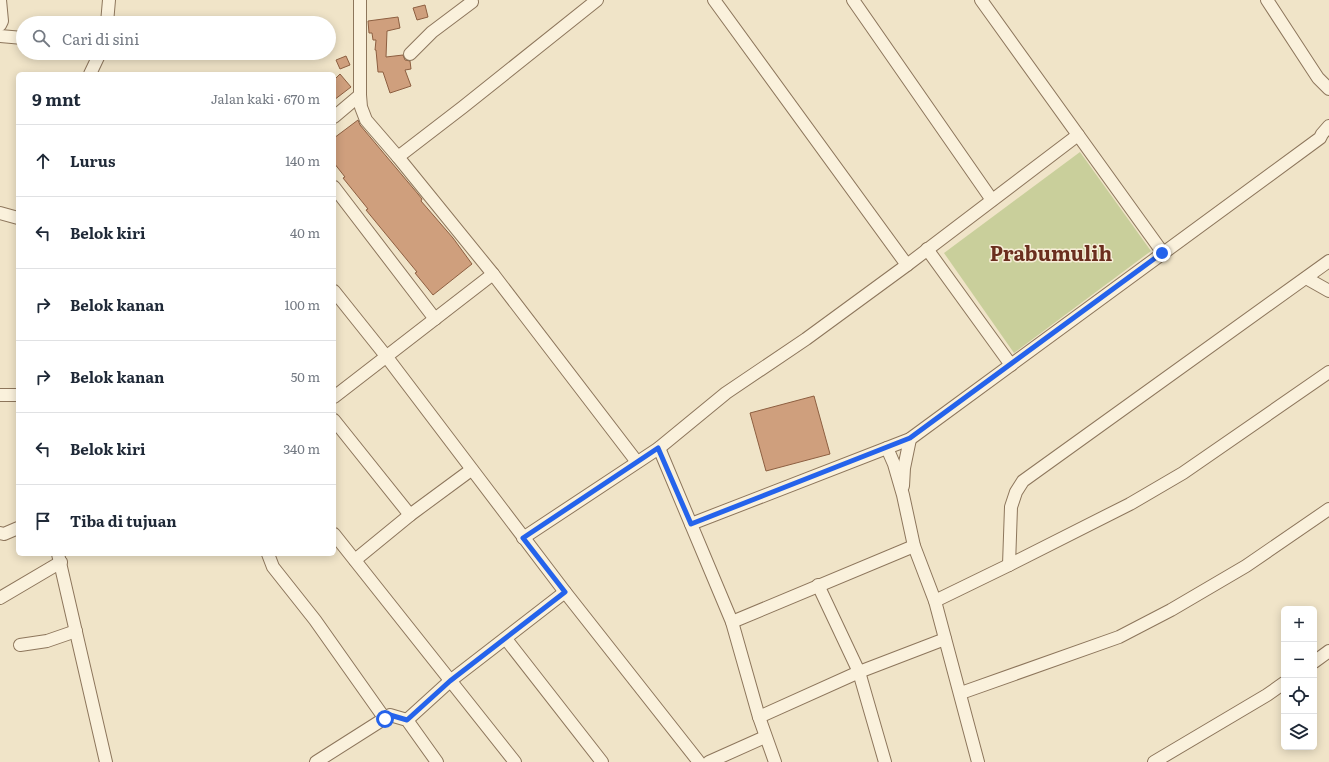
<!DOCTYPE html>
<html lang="id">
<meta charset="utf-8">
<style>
body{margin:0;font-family:Literata,serif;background:#f6f6f7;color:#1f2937}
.controls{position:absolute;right:12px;bottom:12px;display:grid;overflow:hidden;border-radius:6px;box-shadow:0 2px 10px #0003}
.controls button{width:36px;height:36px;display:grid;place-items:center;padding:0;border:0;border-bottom:1px solid #e0e1e3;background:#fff;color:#1f2937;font:20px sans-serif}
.stop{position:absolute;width:12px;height:12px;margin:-9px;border:3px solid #2563eb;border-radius:50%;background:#fff}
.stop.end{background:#2563eb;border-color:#fff;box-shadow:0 1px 4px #0008}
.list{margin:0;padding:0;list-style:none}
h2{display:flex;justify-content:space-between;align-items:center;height:52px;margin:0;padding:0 16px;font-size:17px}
h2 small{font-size:13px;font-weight:400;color:#747a83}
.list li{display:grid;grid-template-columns:26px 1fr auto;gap:12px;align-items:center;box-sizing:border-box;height:72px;padding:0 16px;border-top:1px solid #e0e1e3}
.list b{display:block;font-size:15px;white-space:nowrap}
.list em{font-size:13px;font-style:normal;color:#747a83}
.icon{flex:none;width:22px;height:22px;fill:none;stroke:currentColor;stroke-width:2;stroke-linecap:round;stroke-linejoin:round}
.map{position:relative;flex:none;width:1329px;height:762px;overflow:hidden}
.search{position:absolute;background:#fff;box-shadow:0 2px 10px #0003;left:16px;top:16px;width:320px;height:44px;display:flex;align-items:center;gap:10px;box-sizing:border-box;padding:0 14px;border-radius:22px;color:#747a83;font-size:15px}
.panel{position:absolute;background:#fff;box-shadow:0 2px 10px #0003;left:16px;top:72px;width:320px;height:484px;border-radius:6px}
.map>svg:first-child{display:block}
.green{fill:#c9cf9b}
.building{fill:#cf9f7d;stroke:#8d5f41}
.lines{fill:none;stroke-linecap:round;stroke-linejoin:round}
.minor-casing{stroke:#8d765c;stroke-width:14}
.minor{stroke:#faf1dc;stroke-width:12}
.route{stroke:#2563eb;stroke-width:5}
.labels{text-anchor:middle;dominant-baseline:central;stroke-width:3;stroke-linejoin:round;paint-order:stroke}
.town-label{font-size:20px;font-weight:bold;fill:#6b2e1e;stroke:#f7eed8}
</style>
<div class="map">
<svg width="1329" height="762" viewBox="0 0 1329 762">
<rect width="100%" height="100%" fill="#f0e4c8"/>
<!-- green -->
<polygon class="green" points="1080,152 1151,251 1014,353 944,253"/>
<!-- building -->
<g class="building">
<polygon points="425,5 428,17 417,20 413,8"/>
<polygon points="398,17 400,28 387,31 386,57 403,55 405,60 410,61 411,69 405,70 411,86 390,93 383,72 378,72 376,50 375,50 376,40 373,40 372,33 369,33 368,21"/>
<polygon points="346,56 350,65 340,69 336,60"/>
<polygon points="340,74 351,87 334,100 334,80"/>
<polygon points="358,120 360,125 418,194 422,199 421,201 453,238 472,264 433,295 415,273 417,272 366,210 368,209 343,178 345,177 334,163 334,138"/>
<polygon points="814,396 830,454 766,471 750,413"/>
</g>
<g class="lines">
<!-- minor casing -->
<g class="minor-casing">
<g id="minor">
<polyline points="360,0 360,95 361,107 366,120 398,157 493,274 637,462"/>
<polyline points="714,0 907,265"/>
<polyline points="853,0 992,200"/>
<polyline points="981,0 1163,253"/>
<polyline points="1267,0 1318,78 1329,89"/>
<polyline points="107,23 109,0"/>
<polyline points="0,25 2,21 0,0"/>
<polyline points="0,36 23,38"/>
<polyline points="410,54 432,32 472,2"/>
<polyline points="90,74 100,53"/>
<polyline points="334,117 360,95"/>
<polyline points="398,157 463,107 597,0"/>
<polyline points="334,187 435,319"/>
<polyline points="0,213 18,218"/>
<polyline points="927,249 1011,365"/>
<polyline points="1306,278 1329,291"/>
<polyline points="334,291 386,356 565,592 699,762"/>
<polyline points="0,395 18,395"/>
<polyline points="334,397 493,274"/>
<polyline points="334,420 410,515"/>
<polyline points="659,448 732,622 759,717 775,762"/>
<polyline points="887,448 894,464 903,495 914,546 935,601 978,762"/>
<polyline points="903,486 904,468 910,439"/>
<polyline points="691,524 910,439 1320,138 1322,134 1329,126"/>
<polyline points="0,533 4,534 18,528"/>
<polyline points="334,534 515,762"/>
<polyline points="523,538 659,448 726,393 806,339 907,265 1078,135"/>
<polyline points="58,554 106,762"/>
<polyline points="268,554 273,567 315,620 385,719"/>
<polyline points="355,560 410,515 471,470"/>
<polyline points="1009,565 1011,507 1016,492 1023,481 1329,261"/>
<polyline points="818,585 859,672 885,762"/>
<polyline points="0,598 61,562"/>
<polyline points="935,601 1009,565 1130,504 1183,473 1329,372"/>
<polyline points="732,622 914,546"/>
<polyline points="506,639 602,762"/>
<polyline points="20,645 47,641 76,631"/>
<polyline points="1314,662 1329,651"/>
<polyline points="961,693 1119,637 1171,610 1246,566 1329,509"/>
<polyline points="759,717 859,672 945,639"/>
<polyline points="407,720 450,681 565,592"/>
<polyline points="316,762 390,715 407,720 437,762"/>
<polyline points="709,762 765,737"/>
<polyline points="1154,762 1267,695 1284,683"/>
</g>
</g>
<!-- minor -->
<use href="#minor" class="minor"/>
</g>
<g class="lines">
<!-- route -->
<polyline class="route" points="385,719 390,715 407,720 450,681 565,592 523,538 658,448 691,524 910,438 1162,253"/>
</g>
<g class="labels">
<!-- town labels -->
<g class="town-label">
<text x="1051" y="252">Prabumulih</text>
</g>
</g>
</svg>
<div class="controls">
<button>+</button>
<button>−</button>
<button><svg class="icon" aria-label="locate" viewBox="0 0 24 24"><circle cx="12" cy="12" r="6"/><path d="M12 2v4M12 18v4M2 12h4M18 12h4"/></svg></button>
<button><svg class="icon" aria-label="layers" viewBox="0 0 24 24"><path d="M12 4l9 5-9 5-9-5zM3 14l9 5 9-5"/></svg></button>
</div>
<div class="stop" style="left:385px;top:719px"></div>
<div class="stop end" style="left:1162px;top:253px"></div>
<div class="search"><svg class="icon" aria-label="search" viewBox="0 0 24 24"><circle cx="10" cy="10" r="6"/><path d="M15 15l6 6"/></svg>Cari di sini</div>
<section class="panel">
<h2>9 mnt<small>Jalan kaki · 670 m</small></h2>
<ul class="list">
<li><svg class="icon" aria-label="ahead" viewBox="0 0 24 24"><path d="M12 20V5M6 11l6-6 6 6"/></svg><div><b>Lurus</b></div><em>140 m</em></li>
<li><svg class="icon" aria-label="left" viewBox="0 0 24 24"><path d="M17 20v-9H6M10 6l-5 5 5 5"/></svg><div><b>Belok kiri</b></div><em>40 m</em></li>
<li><svg class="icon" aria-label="right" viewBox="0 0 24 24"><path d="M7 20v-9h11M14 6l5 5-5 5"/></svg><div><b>Belok kanan</b></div><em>100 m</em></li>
<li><svg class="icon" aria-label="right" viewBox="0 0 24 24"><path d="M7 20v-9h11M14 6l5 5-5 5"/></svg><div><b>Belok kanan</b></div><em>50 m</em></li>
<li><svg class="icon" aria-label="left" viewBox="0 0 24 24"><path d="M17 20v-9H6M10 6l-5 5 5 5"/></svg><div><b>Belok kiri</b></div><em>340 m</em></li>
<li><svg class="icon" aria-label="arrive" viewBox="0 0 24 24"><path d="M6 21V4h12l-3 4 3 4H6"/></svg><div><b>Tiba di tujuan</b></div></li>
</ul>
</section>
</div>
